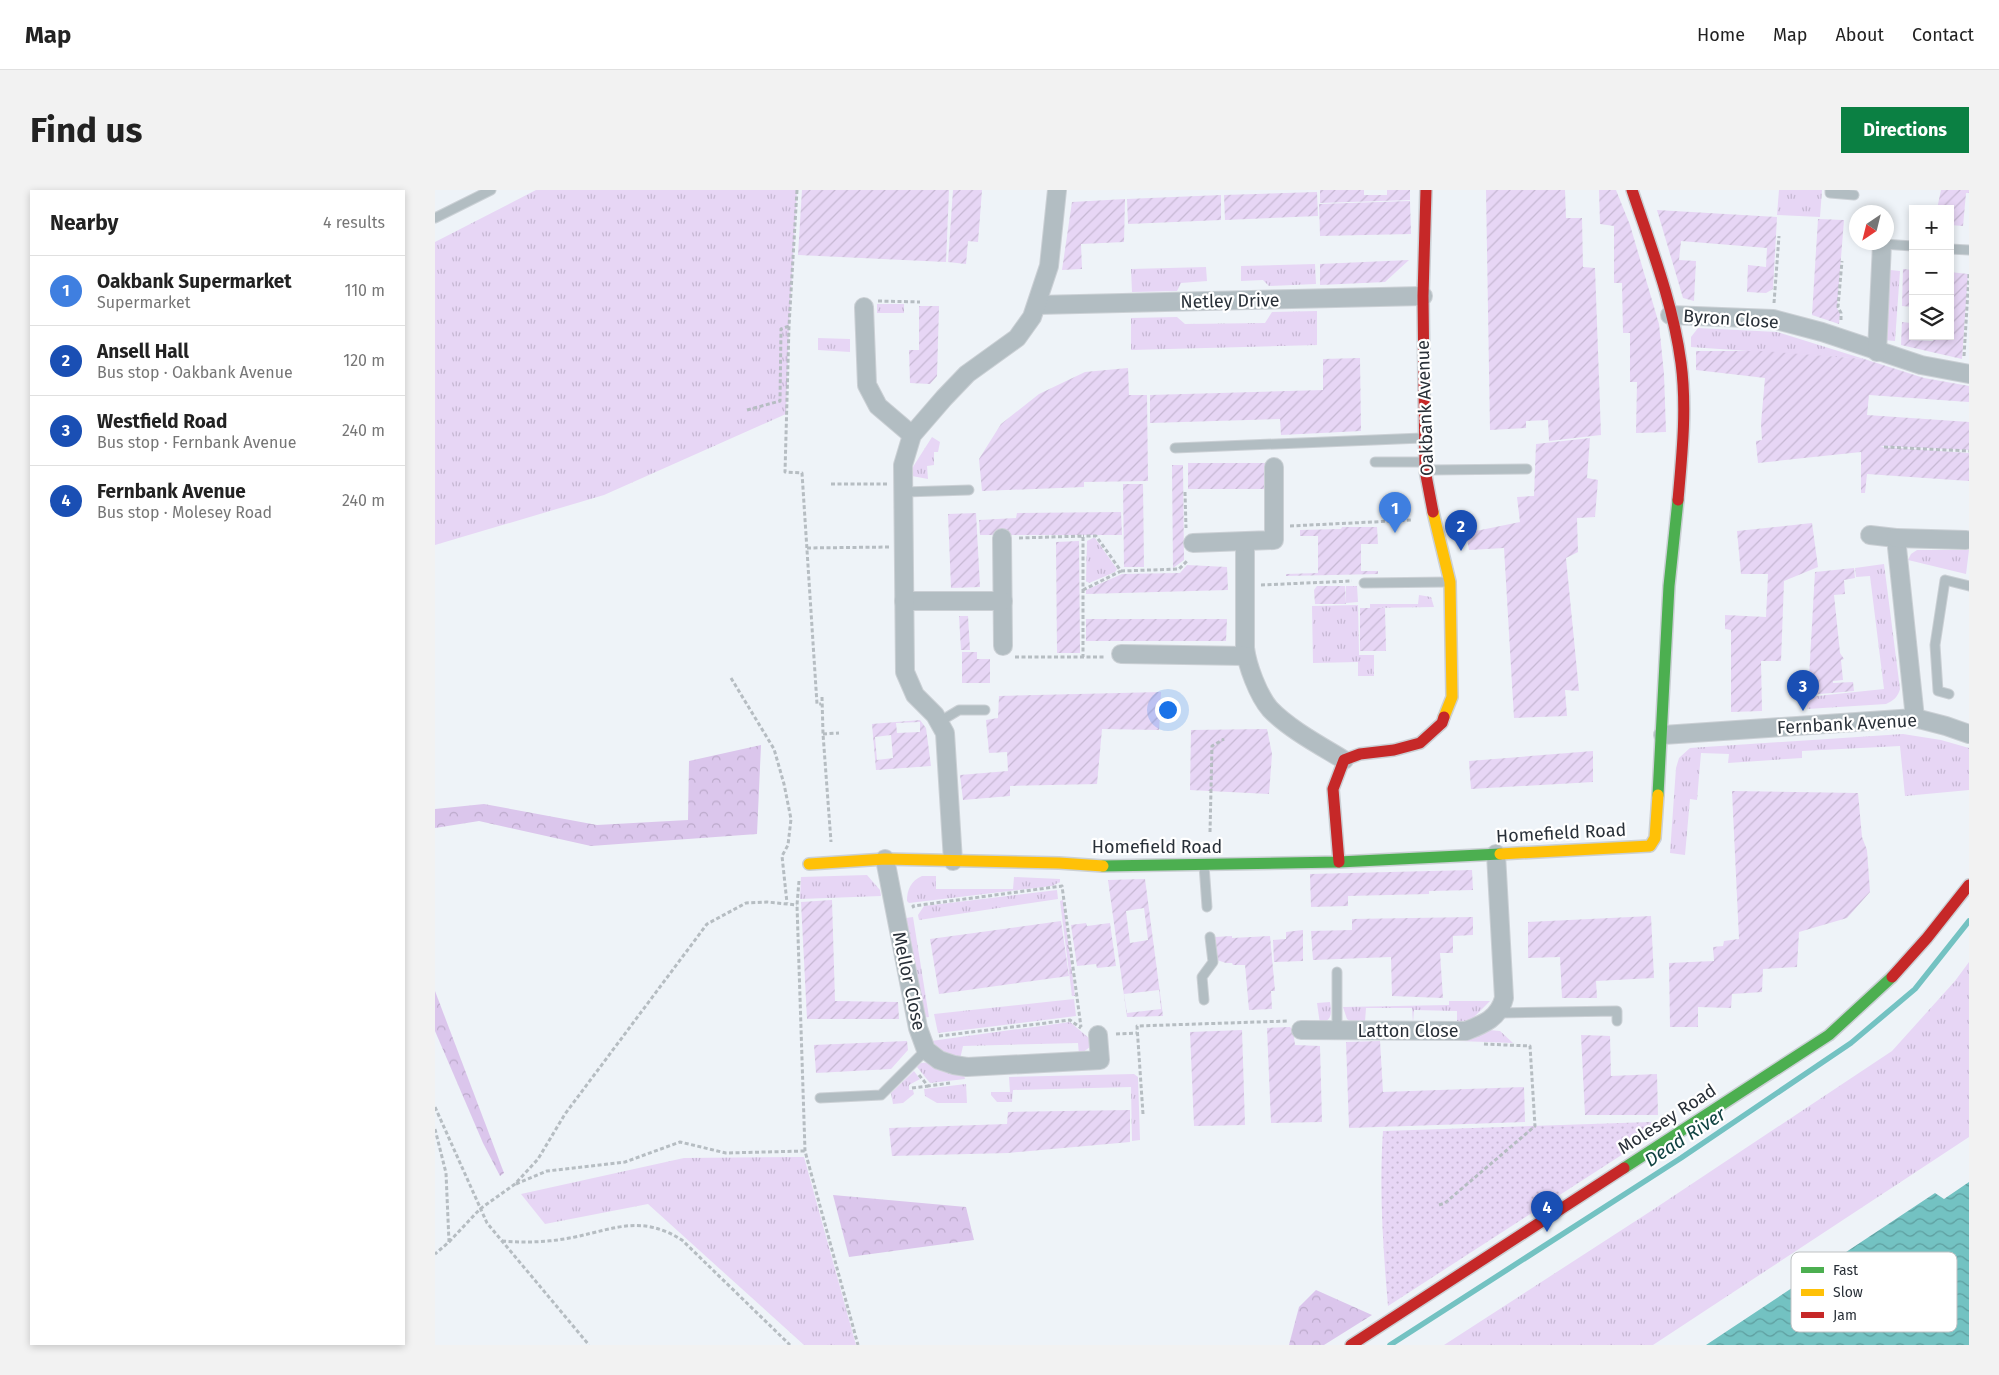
<!DOCTYPE html>
<meta charset="utf-8">
<style>
body{margin:0;font-family:"Fira Sans",sans-serif;background:#f2f2f2;color:#222}
.controls{position:absolute;right:15px;top:15px;display:grid;overflow:hidden;border-radius:0px;box-shadow:0 2px 8px #0003}
.controls button{width:45px;height:45px;display:grid;place-items:center;padding:0;border:0;border-bottom:1px solid #e0e0e0;background:#fff;color:#222;font:25px sans-serif}
.compass{position:absolute;left:1414px;top:15px;width:45px;height:45px;border-radius:50%;background:#fff;box-shadow:0 2px 8px #0003;rotate:215deg}
.you{position:absolute;left:732px;top:519px;width:18px;height:18px;margin:-12px;border:4px solid #fff;border-radius:50%;background:#1a73e8;box-shadow:0 0 0 8px #1a73e833}
.badge{display:grid;place-items:center;width:32px;height:32px;border-radius:50%;background:#0b8043;color:#fff;font-size:16px;font-weight:700}
.pin{position:absolute;translate:-50% -41px;filter:drop-shadow(0 1px 2px #0008)}
.pin::after{content:'';position:absolute;top:26px;width:18px;height:15px;background:inherit;clip-path:polygon(0 0,100% 0,50% 100%)}
.list{margin:0;padding:0;list-style:none}
h2{display:flex;justify-content:space-between;align-items:center;height:65px;margin:0;padding:0 20px;font-size:21px}
h2 small{font-size:16px;font-weight:400;color:#767676}
.list li{display:grid;grid-template-columns:32px 1fr auto;gap:15px;align-items:center;box-sizing:border-box;height:70px;padding:0 20px;border-top:1px solid #e0e0e0}
.list b{display:block;font-size:19px;white-space:nowrap}
.list p{margin:0;font-size:16px;white-space:nowrap;color:#767676}
.list em{font-size:16px;font-style:normal;color:#767676}
.icon{flex:none;width:28px;height:28px;fill:none;stroke:currentColor;stroke-width:2;stroke-linecap:round;stroke-linejoin:round}
.map{position:relative;flex:none;width:1534px;height:1155px;overflow:hidden;border-radius:0px}
header{display:flex;align-items:center;gap:30px;box-sizing:border-box;height:70px;padding:0 25px;background:#fff;border-bottom:1px solid #e0e0e0}
header strong{font-size:24px}
nav{display:flex;gap:28px;margin-inline-start:auto;font-size:18px}
.intro{display:flex;align-items:center;justify-content:space-between;box-sizing:border-box;height:120px;padding:0 30px}
h1{margin:0;font-size:35px}
.button{padding:12px 22px;border-radius:0px;background:#0b8043;color:#fff;font-size:18px;font-weight:700}
main{display:flex;gap:30px;padding:0 30px}
aside{flex:1;background:#fff;border-radius:0px;box-shadow:0 2px 8px #0003}
.map>svg:first-child{display:block}
.grass{fill:url(#grass-tufts)}
.forest{fill:url(#forest-crowns)}
.park{fill:url(#park-dots)}
.garden{fill:url(#garden-furrows);fill-rule:evenodd}
.water{fill:url(#water-waves)}
.lines{fill:none;stroke-linecap:round;stroke-linejoin:round}
.stream{stroke:#73c2c2;stroke-width:5.5}
.lane-casing{stroke:#cbd0d5;stroke-width:11}
.street-casing{stroke:#cbd0d5;stroke-width:20}
.fast-casing{stroke:#cbd0d5;stroke-width:14}
.slow-casing{stroke:#cbd0d5;stroke-width:14}
.jam-casing{stroke:#cbd0d5;stroke-width:14}
.path{stroke:#b6bdc2;stroke-width:3;stroke-dasharray:4 2.5;stroke-linecap:butt}
.lane{stroke:#b2bdc2;stroke-width:9}
.street{stroke:#b2bdc2;stroke-width:18}
.fast{stroke:#4caf50;stroke-width:11}
.slow{stroke:#ffc107;stroke-width:11}
.jam{stroke:#c62828;stroke-width:11}
.labels{text-anchor:middle;dominant-baseline:central;stroke-width:4.5;stroke-linejoin:round;paint-order:stroke}
.street-label{font-size:18px;fill:#293038;stroke:#fff}
.water-label{font-size:19px;font-style:italic;fill:#114342;stroke:#fff}
.key{fill:#fff;stroke:#bfc1c3;stroke-width:1}
.key-label{font-size:14px;fill:#293038}
</style>
<header>
<strong>Map</strong>
<nav><a>Home</a><a>Map</a><a>About</a><a>Contact</a></nav>
</header>
<div class="intro"><h1>Find us</h1><a class="button">Directions</a></div>
<main>
<aside>
<h2>Nearby<small>4 results</small></h2>
<ul class="list">
<li><span class="badge" style="background:#3f7fe0">1</span><div><b>Oakbank Supermarket</b><p>Supermarket</p></div><em>110 m</em></li>
<li><span class="badge" style="background:#1a4fb4">2</span><div><b>Ansell Hall</b><p>Bus stop · Oakbank Avenue</p></div><em>120 m</em></li>
<li><span class="badge" style="background:#1a4fb4">3</span><div><b>Westfield Road</b><p>Bus stop · Fernbank Avenue</p></div><em>240 m</em></li>
<li><span class="badge" style="background:#1a4fb4">4</span><div><b>Fernbank Avenue</b><p>Bus stop · Molesey Road</p></div><em>240 m</em></li>
</ul>
</aside>
<div class="map">
<svg width="1534" height="1155" viewBox="0 0 1534 1155">
<defs>
<pattern id="grass-tufts" width="24" height="20" patternUnits="userSpaceOnUse" patternTransform="scale(1.25)"><rect width="24" height="20" fill="#e7d6f5"/><path d="M3 7l-1-3M5 7V3M7 7l1-3M15 17l-1-3M17 17v-4M19 17l1-3" fill="none" stroke="#c6b8d3"/></pattern>
<pattern id="forest-crowns" width="20" height="18" patternUnits="userSpaceOnUse" patternTransform="scale(1.25)"><rect width="20" height="18" fill="#dbc6ec"/><path d="M2 6a3 3 0 1 1 6 0M12 15a3 3 0 1 1 6 0" fill="none" stroke="#bcaacb"/></pattern>
<pattern id="park-dots" width="8" height="8" patternUnits="userSpaceOnUse" patternTransform="scale(1.25)"><rect width="8" height="8" fill="#e7d6f5"/><path d="M2 2h.1M6 6h.1" fill="none" stroke="#c6b8d3" stroke-width="1.8" stroke-linecap="round"/></pattern>
<pattern id="garden-furrows" width="10" height="10" patternUnits="userSpaceOnUse" patternTransform="scale(1.25)"><rect width="10" height="10" fill="#e7d6f5"/><path d="M-1 1l2-2M0 10L10 0M9 11l2-2" fill="none" stroke="#c6b8d3"/></pattern>
<pattern id="water-waves" width="16" height="10" patternUnits="userSpaceOnUse" patternTransform="scale(1.25)"><rect width="16" height="10" fill="#73c2c2"/><path d="M0 5q4-4 8 0t8 0" fill="none" stroke="#5e9e9f"/></pattern>
</defs>
<rect width="100%" height="100%" fill="#eef3f8"/>
<!-- grass -->
<g class="grass">
<polygon points="101,0 362,0 354,136 351,224 169,305 0,355 0,52"/>
<polygon points="1344,0 1387,0 1385,27 1342,25"/>
<polygon points="880,74 881,94 834,96 828,90 806,91 806,76"/>
<polygon points="771,77 772,91 746,93 742,101 697,102 696,79"/>
<polygon points="1455,80 1465,81 1460,151 1449,150"/>
<rect x="442" y="114" width="27" height="9"/>
<polygon points="882,121 882,155 696,160 696,128 742,127 750,134 830,133 837,122"/>
<polygon points="1263,138 1342,142 1429,169 1256,157 1256,147"/>
<polygon points="383,148 415,149 415,162 383,160"/>
<polygon points="497,247 505,252 503,262 499,262 499,275 492,276 493,289 477,286 476,280"/>
<polygon points="658,348 660,348 682,379 680,382 654,393 651,391 652,351"/>
<polygon points="1482,360 1534,360 1531,384 1473,370 1476,364"/>
<path d="M1449,374L1465,499C1463,507 1458,511 1451,514L1372,519L1373,507L1449,499L1435,386L1421,387L1420,378Z"/>
<polygon points="911,396 922,396 923,412 911,413"/>
<polygon points="984,405 996,407 999,417 935,418 935,414 983,414"/>
<polygon points="923,415 924,465 939,465 939,486 923,486 923,472 878,473 877,416"/>
<polygon points="1468,544 1506,550 1534,558 1534,600 1470,606 1465,556 1367,561 1367,568 1293,573 1294,564 1266,563 1262,610 1255,609 1250,665 1235,663 1241,578 1244,568 1255,558"/>
<polygon points="432,685 445,700 446,706 365,709 366,687"/>
<path d="M487,686H501V699H578L579,687L625,689V692L617,696L474,713L472,711C472,699 476,691 487,686Z"/>
<polygon points="622,700 623,709 484,730 483,725 489,716"/>
<polygon points="628,710 640,806 637,806 625,711"/>
<polygon points="478,727 494,827 487,828 471,728"/>
<polygon points="1534,772 1534,947 1218,1155 1009,1155 1216,1021 1457,861 1520,791"/>
<polygon points="639,809 641,826 503,843 499,824"/>
<polygon points="1014,811 1055,811 1034,832 1022,835 1022,821 979,820 978,833 977,818 931,818 930,832 918,833 912,829 908,817 1014,815"/>
<path d="M895,812C897,824 897,830 885,834L882,813Z"/>
<polygon points="635,832 655,849 655,857 644,865 643,853 528,856 525,869 509,863 496,851"/>
<polygon points="1054,840 1065,841 1078,853 1024,851 1039,847"/>
<polygon points="496,872 529,885 530,889 495,893 482,877 486,873"/>
<polygon points="479,881 485,889 474,895 474,900 478,900 479,904 468,913 458,914 456,903"/>
<polygon points="699,884 703,887 705,950 697,951 696,897 578,900 577,912 562,912 556,905 556,902 575,902 574,887"/>
<polygon points="531,894 532,913 502,913 490,906 489,899"/>
<polygon points="369,967 421,1155 369,1155 213,1014 110,1034 86,1004 249,968"/>
</g>
<!-- forest -->
<g class="forest">
<polygon points="326,555 322,644 156,656 44,631 0,638 0,619 49,614 162,635 253,630 254,571"/>
<polygon points="0,801 69,983 65,986 48,953 0,841"/>
<polygon points="398,1005 531,1017 539,1050 414,1067"/>
<polygon points="881,1100 937,1125 889,1155 854,1155 864,1117"/>
</g>
<!-- park -->
<path class="park" d="M1216,932V946L953,1116C948,1058 944,999 948,941Z"/>
<!-- garden -->
<g class="garden">
<polygon points="367,0 514,0 511,72 363,65"/>
<polygon points="518,0 547,0 543,52 533,51 531,74 513,72"/>
<polygon points="885,0 929,0 929,5 952,5 952,0 975,0 975,10 885,13"/>
<polygon points="1051,0 1130,0 1131,28 1147,28 1148,77 1160,78 1166,245 1114,251 1113,230 1091,231 1091,238 1055,240"/>
<polygon points="1164,0 1181,0 1195,35 1224,134 1229,184 1231,242 1201,243 1202,192 1195,192 1195,143 1188,143 1187,93 1179,93 1179,36 1165,34"/>
<polygon points="1506,0 1534,0 1534,3 1531,3 1528,36 1515,35 1515,19 1502,19"/>
<polygon points="882,2 883,26 790,30 789,5"/>
<polygon points="786,5 786,30 693,34 692,9"/>
<polygon points="690,9 689,52 646,54 647,79 627,80 637,12"/>
<polygon points="975,11 976,44 885,46 884,14"/>
<polygon points="1222,20 1342,27 1338,99 1331,103 1312,102 1313,75 1331,77 1332,58 1246,51 1244,70 1261,71 1259,111 1248,108"/>
<polygon points="1383,29 1409,30 1402,118 1405,124 1404,134 1377,125"/>
<polygon points="974,70 950,92 885,95 885,74"/>
<polygon points="1468,79 1478,80 1478,117 1467,116"/>
<polygon points="1515,82 1533,84 1527,169 1466,155 1467,132 1476,133 1475,150 1498,151 1499,146 1515,146"/>
<polygon points="484,116 504,116 502,186 495,194 475,193 474,160 484,160"/>
<polygon points="1261,161 1328,161 1429,169 1489,188 1534,196 1534,212 1434,205 1432,225 1534,232 1534,260 1448,256 1445,257 1534,263 1534,291 1432,284 1430,303 1426,303 1426,262 1323,273 1321,253 1321,251 1327,250 1326,234 1330,188 1261,180"/>
<polygon points="925,168 926,241 846,245 845,229 715,233 715,205 888,200 888,169"/>
<polygon points="693,178 694,205 712,205 713,291 649,292 649,297 547,301 544,269 566,234 604,204 650,182"/>
<polygon points="1155,248 1152,288 1163,290 1160,327 1142,328 1143,362 1131,368 1144,501 1130,500 1132,526 1079,528 1069,358 1034,360 1031,343 1085,332 1082,307 1099,306 1101,254"/>
<rect x="753" y="273" width="77" height="26"/>
<polygon points="737,275 748,275 749,370 738,378"/>
<polygon points="688,294 708,294 709,377 689,377"/>
<polygon points="686,322 687,345 545,345 544,330 581,328 582,323"/>
<polygon points="541,323 545,397 516,398 513,324"/>
<polygon points="1377,333 1383,377 1349,391 1346,471 1326,471 1327,521 1296,522 1296,440 1290,439 1290,425 1331,427 1333,384 1306,384 1302,341"/>
<polygon points="907,337 942,337 943,354 926,354 926,381 943,381 943,384 851,386 851,384 883,383 883,346 865,346 865,340 906,339"/>
<polygon points="644,351 645,463 622,463 621,352"/>
<polygon points="752,375 792,377 793,400 651,404 651,400 687,384 745,383"/>
<polygon points="1419,378 1420,388 1409,390 1410,404 1399,405 1405,463 1409,469 1406,470 1408,490 1398,491 1398,493 1418,492 1419,501 1373,505 1380,382"/>
<polygon points="882,396 910,396 911,414 880,414 879,400"/>
<polygon points="925,418 950,418 951,461 925,461"/>
<polygon points="524,426 533,426 535,460 526,460"/>
<polygon points="651,429 792,429 791,451 651,451"/>
<polygon points="527,462 542,462 542,469 555,469 555,493 527,493"/>
<polygon points="726,502 724,540 667,539 662,594 575,596 575,606 528,610 525,585 573,581 572,562 554,563 551,530 563,528 564,506"/>
<path d="M485,530L491,538L496,576L441,580L437,534ZM485,532V542L462,543L461,533ZM456,545L458,568L442,570L440,547Z"/>
<polygon points="832,539 837,564 834,604 755,600 756,540"/>
<polygon points="1158,561 1158,592 1036,599 1034,571"/>
<polygon points="1297,601 1423,603 1427,647 1432,660 1435,702 1412,728 1364,742 1362,777 1328,779 1327,802 1297,804 1296,818 1263,817 1263,837 1235,837 1234,773 1279,771 1278,757 1288,756 1289,751 1304,749"/>
<polygon points="1037,680 1038,700 994,701 994,704 913,706 913,716 876,717 875,684"/>
<path d="M710,689L728,826L692,827L673,690ZM709,718L713,750L695,753L691,721ZM724,800L726,819L692,823L689,804Z"/>
<polygon points="397,710 400,811 463,812 464,829 372,829 366,712"/>
<polygon points="1216,726 1219,788 1161,791 1162,808 1127,808 1125,767 1093,768 1093,732"/>
<polygon points="1038,727 1038,745 1018,746 1018,763 1005,763 1008,808 957,806 956,767 878,770 876,741 917,740 917,729"/>
<polygon points="626,731 634,786 504,804 495,749"/>
<polygon points="651,733 652,736 675,733 681,776 662,778 661,774 642,776 636,735"/>
<polygon points="868,740 868,771 839,772 838,750 851,749 851,742"/>
<polygon points="797,746 797,748 835,746 840,801 836,801 837,819 814,820 810,775 798,775 797,773 791,773 782,770 780,747"/>
<polygon points="855,837 858,840 860,855 885,856 887,932 836,933 832,838"/>
<polygon points="807,840 810,935 759,936 755,842"/>
<polygon points="1146,845 1175,846 1176,886 1222,884 1223,925 1150,925"/>
<polygon points="472,851 473,860 456,879 381,883 379,855"/>
<polygon points="945,851 948,902 1089,897 1090,932 914,938 911,852"/>
<polygon points="695,920 695,952 573,963 457,966 454,938 572,934 573,922"/>
</g>
<!-- water -->
<polygon class="water" points="1534,992 1534,1155 1271,1155 1500,1003 1509,1009"/>
<g class="lines">
<!-- stream -->
<polyline class="stream" points="955,1155 1246,968 1416,853 1480,799 1534,731"/>
<!-- lane casing -->
<g class="lane-casing">
<g id="lane">
<polyline points="1395,0 1395,3 1419,5"/>
<polyline points="0,28 56,0"/>
<polyline points="1447,54 1478,56"/>
<polyline points="1515,59 1534,60"/>
<polyline points="740,258 987,248"/>
<polyline points="940,272 987,272"/>
<polyline points="993,280 1092,279"/>
<polyline points="469,302 534,300"/>
<polyline points="929,393 1013,392"/>
<polyline points="1514,504 1503,501 1500,455 1510,390 1534,396"/>
<polyline points="504,532 524,520 550,520"/>
<polyline points="769,675 772,717"/>
<polyline points="902,782 902,841"/>
<polyline points="769,810 767,787 778,772 775,747"/>
<polyline points="1063,823 1182,821 1182,831"/>
<polyline points="385,908 446,905 491,860"/>
</g>
</g>
<!-- street casing -->
<g class="street-casing">
<g id="street">
<polyline points="602,115 988,106"/>
<polyline points="429,117 432,195 443,216 477,245"/>
<polyline points="1235,125 1338,129 1387,142 1486,175 1534,184"/>
<polyline points="1442,162 1447,54"/>
<polyline points="1435,345 1461,348 1480,528"/>
<polyline points="567,348 568,456"/>
<polyline points="1461,348 1531,350"/>
<path d="M810,352V458C812,475 823,505 835,519C854,539 886,556 909,570"/>
<polyline points="758,353 839,350 839,277"/>
<polyline points="469,411 568,411"/>
<polyline points="686,464 811,466"/>
<polyline points="1228,545 1480,528 1511,536 1534,544"/>
<polyline points="450,669 483,838 491,860 504,870 519,875 532,877 665,870 663,845"/>
<polyline points="518,671 510,543 500,525 480,505 470,482 468,275 477,245 509,208 532,184 582,148 597,127 614,76 622,0"/>
<path d="M866,840L1031,841C1049,834 1064,828 1069,808L1061,664"/>
</g>
</g>
<!-- fast casing -->
<g class="fast-casing">
<g id="fast">
<polyline points="1223,605 1234,396 1243,310"/>
<polyline points="668,676 904,672 1065,664"/>
<polyline points="1189,978 1394,845 1457,787"/>
</g>
</g>
<!-- slow casing -->
<g class="slow-casing">
<g id="slow">
<polyline points="998,322 1015,392 1017,507 1009,527"/>
<polyline points="1065,664 1215,656 1220,648 1223,605"/>
<polyline points="374,674 450,669 624,673 668,676"/>
</g>
</g>
<!-- jam casing -->
<g class="jam-casing">
<g id="jam">
<polyline points="991,0 988,106 990,280 998,322"/>
<path d="M1197,0C1216,57 1238,113 1246,173C1252,218 1247,265 1243,310"/>
<polyline points="904,672 898,599 909,570 925,564 959,560 985,553 1007,533 1009,527"/>
<polyline points="1457,787 1492,748 1534,695"/>
<polyline points="916,1155 1189,978"/>
</g>
</g>
<!-- path -->
<g class="path">
<polyline points="362,0 354,136 350,282 367,283 382,514 386,514"/>
<polyline points="443,111 485,112"/>
<polyline points="1339,113 1344,46"/>
<polyline points="1406,130 1406,123 1403,117 1407,71"/>
<polyline points="1529,166 1534,84"/>
<polyline points="312,220 345,211 346,139 354,136"/>
<polyline points="1449,257 1534,261"/>
<polyline points="396,294 453,294"/>
<polyline points="750,302 751,338"/>
<polyline points="855,336 978,330"/>
<polyline points="584,348 648,346 648,467"/>
<polyline points="372,358 454,357"/>
<polyline points="686,381 744,379 752,371 752,369"/>
<polyline points="826,395 917,391"/>
<polyline points="648,400 686,381 661,346 648,346"/>
<polyline points="580,467 669,467"/>
<polyline points="296,488 339,559 349,594 356,629 353,655 347,666 352,713"/>
<polyline points="387,507 388,544 396,652"/>
<polyline points="388,544 404,543"/>
<polyline points="775,642 777,556 789,549"/>
<polyline points="364,691 362,715 370,961 423,1155"/>
<polyline points="479,718 478,716 627,696 646,837"/>
<polyline points="681,844 702,843"/>
<polyline points="504,846 635,830 646,838"/>
<polyline points="484,885 493,896 515,893"/>
<polyline points="477,898 493,896"/>
<polyline points="0,917 52,1033 154,1155"/>
<polyline points="708,924 702,836 853,831"/>
<polyline points="0,939 11,983 14,1052 0,1064"/>
<polyline points="81,994 112,981 190,972 245,952 291,963 370,961"/>
<polyline points="1004,1015 1010,1013 1100,936 1095,856 1047,854"/>
<path d="M67,1051C92,1053 116,1052 140,1047C182,1038 207,1025 247,1050L355,1155"/>
<polyline points="14,1052 45,1019 80,994 103,969 130,924 272,734 311,713 332,712 362,715"/>
</g>
<!-- lane -->
<use href="#lane" class="lane"/>
<!-- street -->
<use href="#street" class="street"/>
<!-- fast -->
<use href="#fast" class="fast"/>
<!-- slow -->
<use href="#slow" class="slow"/>
<!-- jam -->
<use href="#jam" class="jam"/>
</g>
<g class="labels">
<!-- street labels -->
<g class="street-label">
<text transform="translate(795 111) rotate(-1)">Netley Drive</text>
<text transform="translate(1296 129) rotate(4)">Byron Close</text>
<text transform="translate(990 218) rotate(-92)">Oakbank Avenue</text>
<text transform="translate(1412 534) rotate(-3)">Fernbank Avenue</text>
<text transform="translate(1126 643) rotate(-3)">Homefield Road</text>
<text x="722" y="657">Homefield Road</text>
<text transform="translate(474 791) rotate(78)">Mellor Close</text>
<text x="973" y="841">Latton Close</text>
<text transform="translate(1232 929) rotate(-33)">Molesey Road</text>
</g>
<!-- water labels -->
<g class="water-label">
<text transform="translate(1250 947) rotate(-33)">Dead River</text>
</g>
</g>
<!-- legend -->
<rect x="1356" y="1062" width="166" height="80" rx="8" class="key"/>
<rect x="1366" y="1077" width="23" height="6" fill="#4caf50"/>
<rect x="1366" y="1099" width="23" height="7" fill="#ffc107"/>
<rect x="1366" y="1122" width="23" height="6" fill="#c62828"/>
<g class="key-label">
<text x="1398" y="1085">Fast</text>
<text x="1398" y="1107">Slow</text>
<text x="1398" y="1130">Jam</text>
</g>
</svg>
<div class="controls">
<button>+</button>
<button>−</button>
<button><svg class="icon" aria-label="layers" viewBox="0 0 24 24"><path d="M12 4l9 5-9 5-9-5zM3 14l9 5 9-5"/></svg></button>
</div>
<svg class="compass" viewBox="-18 -18 36 36"><path d="M0-13l5 13h-10z" fill="#e53935"/><path d="M0 13l5-13h-10z" fill="#767676"/></svg>
<div class="you"></div>
<div class="pin badge" style="left:960px;top:343px;background:#3f7fe0">1</div>
<div class="pin badge" style="left:1026px;top:361px;background:#1a4fb4">2</div>
<div class="pin badge" style="left:1368px;top:521px;background:#1a4fb4">3</div>
<div class="pin badge" style="left:1112px;top:1042px;background:#1a4fb4">4</div>
</div>
</main>
